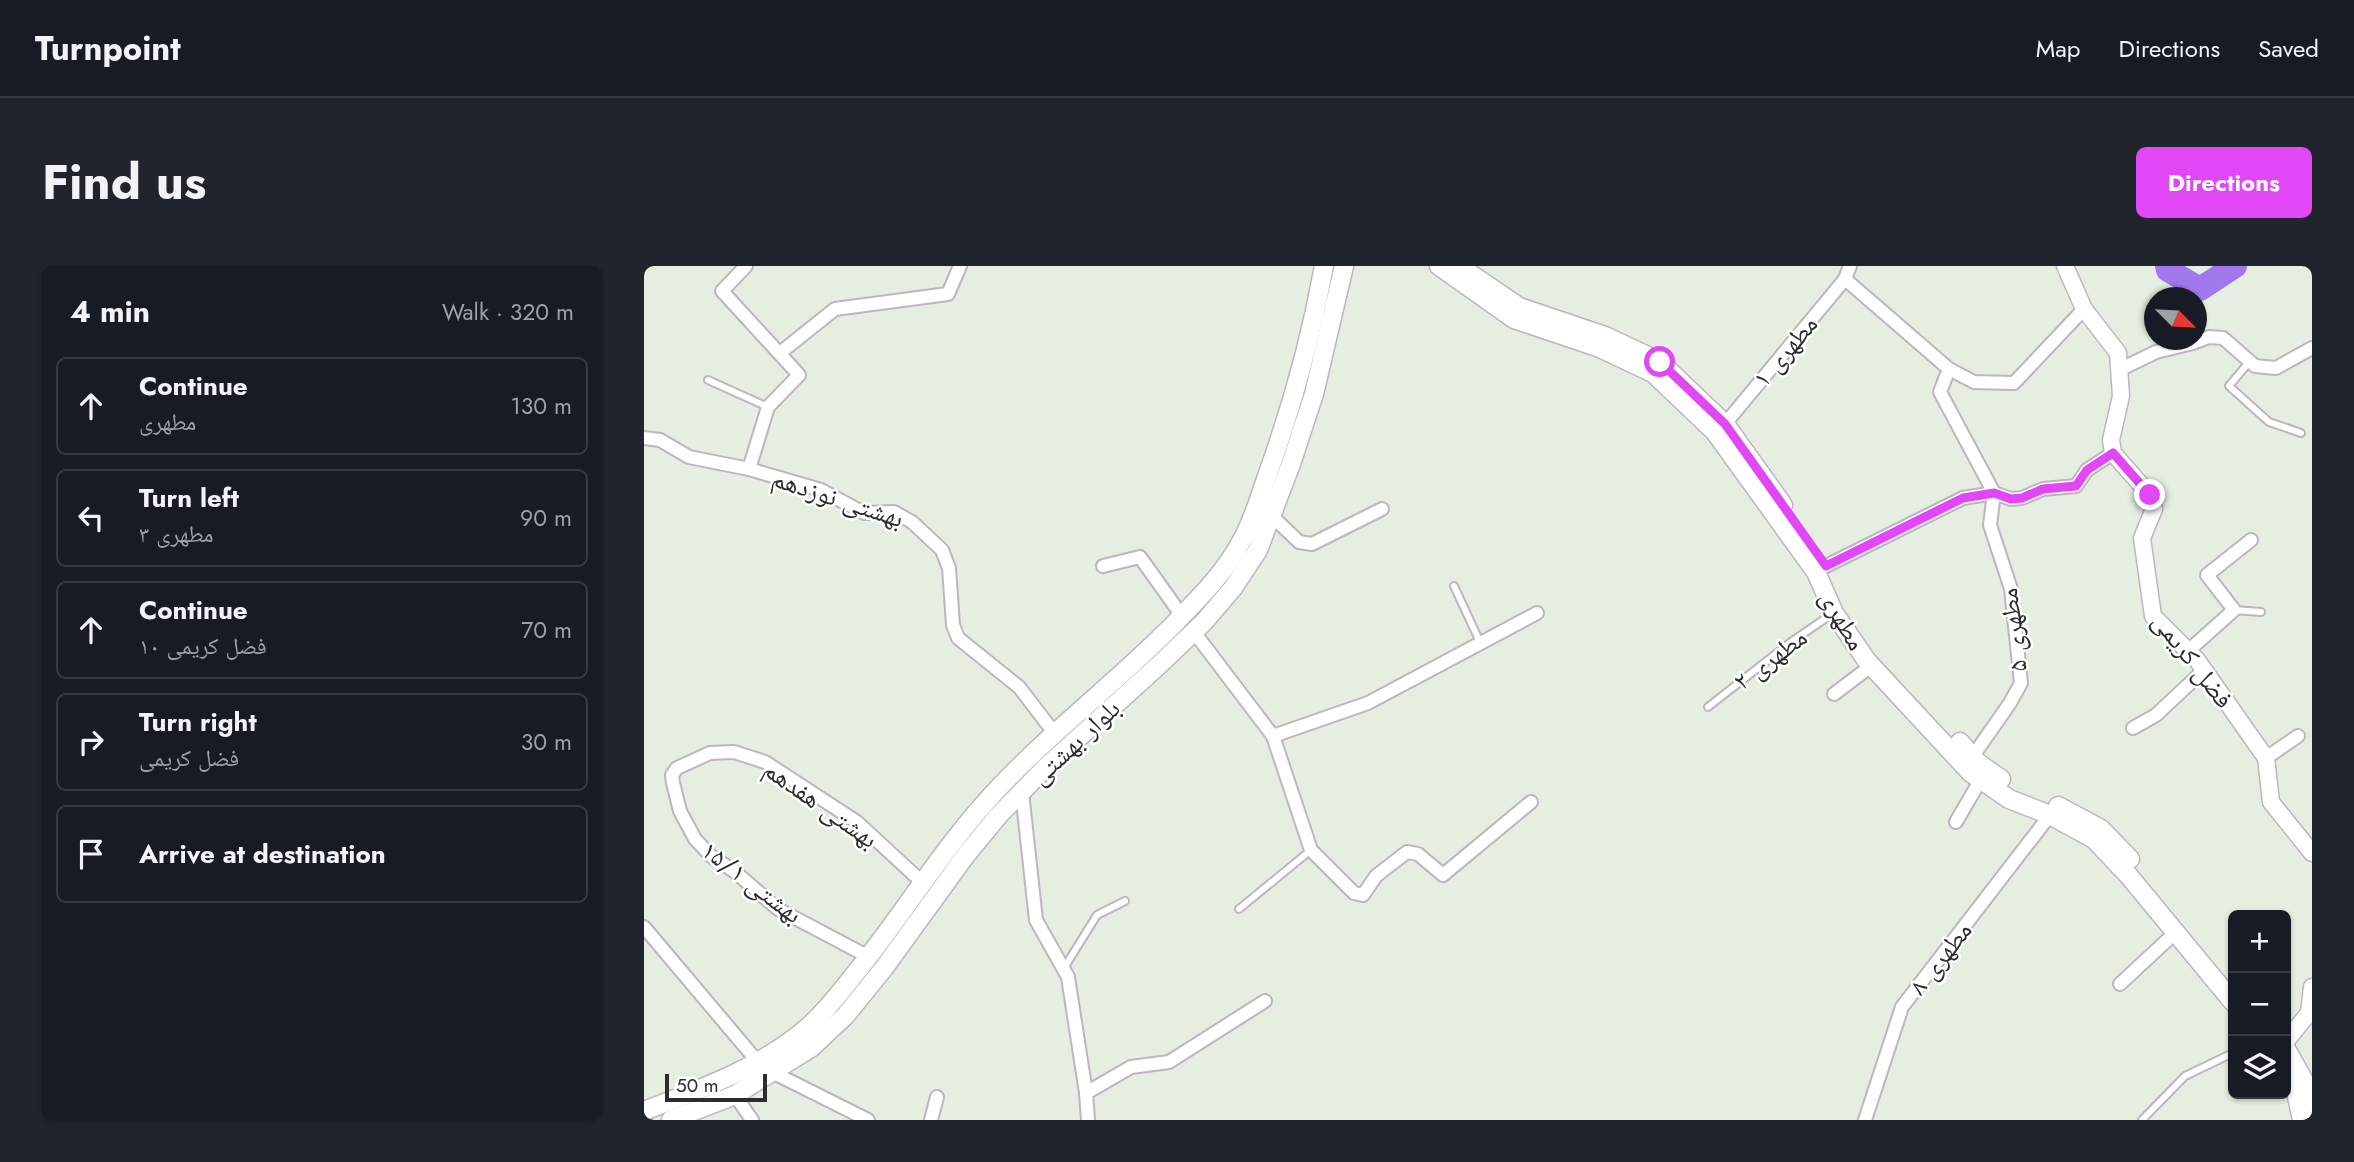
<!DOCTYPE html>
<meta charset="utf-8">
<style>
body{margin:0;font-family:Jost,"Noto Naskh Arabic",sans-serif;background:#20242c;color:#f1f3f6}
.controls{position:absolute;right:21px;bottom:21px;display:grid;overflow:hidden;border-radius:10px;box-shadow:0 2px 5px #0004}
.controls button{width:63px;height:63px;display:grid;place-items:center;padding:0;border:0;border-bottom:2px solid #363941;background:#171b24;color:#f1f3f6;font:35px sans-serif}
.compass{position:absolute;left:1500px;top:21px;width:63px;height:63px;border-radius:50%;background:#171b24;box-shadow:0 2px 5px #0004;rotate:114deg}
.scale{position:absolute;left:21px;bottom:18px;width:102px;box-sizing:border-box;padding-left:7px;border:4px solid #2d2d2d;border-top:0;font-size:19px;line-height:24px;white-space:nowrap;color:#2d2d2d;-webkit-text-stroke:5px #fff;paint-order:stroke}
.stop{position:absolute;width:21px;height:21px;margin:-16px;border:5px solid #e247f5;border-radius:50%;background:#fff}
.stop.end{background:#e247f5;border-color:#fff;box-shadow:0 2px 7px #0008}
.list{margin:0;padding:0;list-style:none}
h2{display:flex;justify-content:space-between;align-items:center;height:91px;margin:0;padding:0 28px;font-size:30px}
h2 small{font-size:23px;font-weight:400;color:#9ea1a6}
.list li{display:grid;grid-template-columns:46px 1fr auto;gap:21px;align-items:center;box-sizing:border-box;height:98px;margin:0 14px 14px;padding:0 14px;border:2px solid #363941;border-radius:10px}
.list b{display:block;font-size:26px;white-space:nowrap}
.list p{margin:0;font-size:23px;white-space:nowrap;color:#9ea1a6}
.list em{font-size:23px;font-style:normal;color:#9ea1a6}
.icon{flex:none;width:38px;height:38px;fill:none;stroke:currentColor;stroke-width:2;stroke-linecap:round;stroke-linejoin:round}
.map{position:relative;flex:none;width:1668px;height:854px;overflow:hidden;border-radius:10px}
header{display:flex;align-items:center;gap:42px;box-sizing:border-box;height:98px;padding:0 35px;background:#171b24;border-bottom:2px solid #363941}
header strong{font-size:33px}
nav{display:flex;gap:38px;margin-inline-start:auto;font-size:24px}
.intro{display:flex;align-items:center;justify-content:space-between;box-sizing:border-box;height:168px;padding:0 42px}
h1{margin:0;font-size:49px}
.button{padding:18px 32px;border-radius:10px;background:#e247f5;color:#fff;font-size:24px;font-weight:700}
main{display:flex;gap:42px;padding:0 42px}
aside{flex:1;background:#171b24;border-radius:10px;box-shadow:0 2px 5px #0004}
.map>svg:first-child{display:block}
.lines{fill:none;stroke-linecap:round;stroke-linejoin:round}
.river{stroke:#a078ec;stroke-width:24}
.service-casing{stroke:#bfb4c0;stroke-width:10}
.minor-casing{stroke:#bfb4c0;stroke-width:16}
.tertiary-casing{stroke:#bfb4c0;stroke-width:19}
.secondary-casing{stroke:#bfb4c0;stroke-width:21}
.service{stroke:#fff;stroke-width:6}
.minor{stroke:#fff;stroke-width:12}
.tertiary{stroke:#fff;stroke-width:16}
.secondary{stroke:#fff;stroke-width:18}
.route{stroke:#e247f5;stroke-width:9}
.labels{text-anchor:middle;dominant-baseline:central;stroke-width:5;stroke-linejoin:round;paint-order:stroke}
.street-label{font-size:26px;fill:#2d2d2d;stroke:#fff}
</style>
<header>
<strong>Turnpoint</strong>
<nav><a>Map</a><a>Directions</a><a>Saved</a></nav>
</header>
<div class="intro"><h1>Find us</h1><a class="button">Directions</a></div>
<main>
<aside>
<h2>4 min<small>Walk · 320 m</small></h2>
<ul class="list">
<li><svg class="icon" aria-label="ahead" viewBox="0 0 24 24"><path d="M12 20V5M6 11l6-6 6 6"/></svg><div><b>Continue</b><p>مطهری</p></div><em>130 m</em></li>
<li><svg class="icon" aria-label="left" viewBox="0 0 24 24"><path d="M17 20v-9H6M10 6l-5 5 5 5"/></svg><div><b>Turn left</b><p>مطهری ۳</p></div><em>90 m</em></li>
<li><svg class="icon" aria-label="ahead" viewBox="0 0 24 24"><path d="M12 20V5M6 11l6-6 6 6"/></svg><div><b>Continue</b><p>فضل کریمی ۱۰</p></div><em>70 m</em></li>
<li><svg class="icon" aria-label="right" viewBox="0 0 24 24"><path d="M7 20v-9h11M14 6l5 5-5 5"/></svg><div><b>Turn right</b><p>فضل کریمی</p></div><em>30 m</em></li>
<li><svg class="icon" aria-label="arrive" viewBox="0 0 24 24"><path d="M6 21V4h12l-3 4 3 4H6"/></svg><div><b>Arrive at destination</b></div></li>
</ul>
</aside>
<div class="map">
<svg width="1668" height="854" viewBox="0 0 1668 854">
<rect width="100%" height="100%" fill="#e6eee1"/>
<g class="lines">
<!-- river -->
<polyline class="river" points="1523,0 1524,4 1556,23 1591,0"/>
<!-- service casing -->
<g class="service-casing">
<g id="service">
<polyline points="1606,95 1585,120 1625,156 1657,167"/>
<polyline points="64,114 124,141"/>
<polyline points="810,320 836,376"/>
<polyline points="1590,344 1617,346"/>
<polyline points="1064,441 1147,376 1188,348"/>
<polyline points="595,643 667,584"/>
<polyline points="420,702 453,649 481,635"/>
<polyline points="1498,854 1541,810 1589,787"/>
</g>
</g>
<!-- minor casing -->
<g class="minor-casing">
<g id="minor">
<polyline points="102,0 78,25 155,109 124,141 105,203 177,224 220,247 250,246 268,256 298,284 305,302 309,359 314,372 375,421 411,468"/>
<polyline points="1201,13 1305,103 1330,116 1370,117 1440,43"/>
<polyline points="136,87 191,43 304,28 316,0"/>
<polyline points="1305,103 1296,126 1350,227"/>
<polyline points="1475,104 1512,86 1549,77 1565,71 1579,72 1611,100 1632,102 1668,82"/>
<polyline points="1081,158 1201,13 1206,0"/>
<polyline points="0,172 16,174 45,191 105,203"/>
<polyline points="628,250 655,276 668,278 738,243"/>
<polyline points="459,300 496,291 538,350"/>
<polyline points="1182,300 1319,232 1350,227 1367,233 1378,232 1399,223 1432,220 1443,204 1469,187"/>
<polyline points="550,366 629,470 667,584 710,627 719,629 732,610 763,586 774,588 799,609 887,536"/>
<polyline points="1544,385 1590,344 1563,309 1607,274"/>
<polyline points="1190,428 1227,400"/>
<polyline points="1489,462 1512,449 1560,404"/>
<polyline points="629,470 724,437 893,347"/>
<polyline points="1329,490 1366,437 1377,417 1367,323 1346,259 1350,227"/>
<polyline points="1622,492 1654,470"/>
<polyline points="378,526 392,654 424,711 442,827 444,854"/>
<polyline points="1312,556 1337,513"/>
<polyline points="0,661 113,795"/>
<polyline points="225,691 134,643 90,605 67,590 51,573 36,545 29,517 28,509 33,502 66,487 90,486 121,496 213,556 279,617"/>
<polyline points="1476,718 1532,666"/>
<polyline points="130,807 224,854"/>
<polyline points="442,827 487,801 525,796 621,735"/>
<polyline points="91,829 108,854"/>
<polyline points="287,854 293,831"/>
<polyline points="1221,854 1258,741 1406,549"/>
</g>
</g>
<!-- tertiary casing -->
<g class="tertiary-casing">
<g id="tertiary">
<polyline points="1421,0 1440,43 1474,87 1477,130 1467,174 1469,187 1506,229 1510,243 1498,272 1509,350 1553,394 1622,492 1627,536 1668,587"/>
<polyline points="1642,775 1665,747 1668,721"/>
</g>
</g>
<!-- secondary casing -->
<g class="secondary-casing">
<g id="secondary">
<polyline points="795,0 870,53 956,82 1009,107 1071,166 1172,306 1190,347 1223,395 1326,506 1365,533 1406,549 1450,573 1485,610 1589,736"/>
<polyline points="815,0 875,41 961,70 1016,96 1081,158 1139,239"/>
<polyline points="1316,476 1334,497 1357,513"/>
<polyline points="1414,540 1457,563 1486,593"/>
<polyline points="1642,783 1664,822 1668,844"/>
<polyline points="1642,808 1652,826 1658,854"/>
<path d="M0,845C54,824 111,804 157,767C177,751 194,729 210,709C256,653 293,591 340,538C399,471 472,418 533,355C557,330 581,306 597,276C608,257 615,234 622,213C647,144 667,72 680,0"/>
<polyline points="27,854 91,829 168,781 202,749 240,702 322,589 355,549 400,503 516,398 560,356 589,322 614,284 647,198 670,128 700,0"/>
</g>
</g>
<!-- service -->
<use href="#service" class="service"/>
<!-- minor -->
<use href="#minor" class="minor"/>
<!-- tertiary -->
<use href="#tertiary" class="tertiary"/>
<!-- secondary -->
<use href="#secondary" class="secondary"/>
</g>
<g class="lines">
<!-- route -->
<polyline class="route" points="1016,96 1081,158 1182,300 1319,232 1350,227 1367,233 1378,232 1399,223 1432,220 1443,204 1469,187 1506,229"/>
</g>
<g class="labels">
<!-- street labels -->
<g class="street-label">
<text transform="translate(1141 85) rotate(-50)">مطهری ۱</text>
<text transform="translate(194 232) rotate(18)">بهشتی نوزدهم</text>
<text transform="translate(1199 354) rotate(60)">مطهری</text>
<text transform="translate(1369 364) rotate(-97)">مطهری ۵</text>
<text transform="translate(1126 393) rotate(-37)">مطهری ۲</text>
<text transform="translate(1549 394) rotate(52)">فضل کریمی</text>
<text transform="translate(431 476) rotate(-43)">بلوار بهشتی</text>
<text transform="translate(177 538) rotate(35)">بهشتی هفدهم</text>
<text transform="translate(108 616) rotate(37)">۱۵/۱ بهشتی</text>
<text transform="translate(1296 692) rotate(-52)">مطهری ۸</text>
</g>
</g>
</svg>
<div class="controls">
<button>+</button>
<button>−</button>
<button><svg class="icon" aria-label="layers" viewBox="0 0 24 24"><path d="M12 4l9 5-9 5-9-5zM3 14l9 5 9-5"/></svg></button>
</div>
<svg class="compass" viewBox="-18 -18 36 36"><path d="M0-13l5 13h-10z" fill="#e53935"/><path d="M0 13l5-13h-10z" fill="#9ea1a6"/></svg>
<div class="scale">50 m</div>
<div class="stop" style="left:1016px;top:96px"></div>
<div class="stop end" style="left:1506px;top:229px"></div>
</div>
</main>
